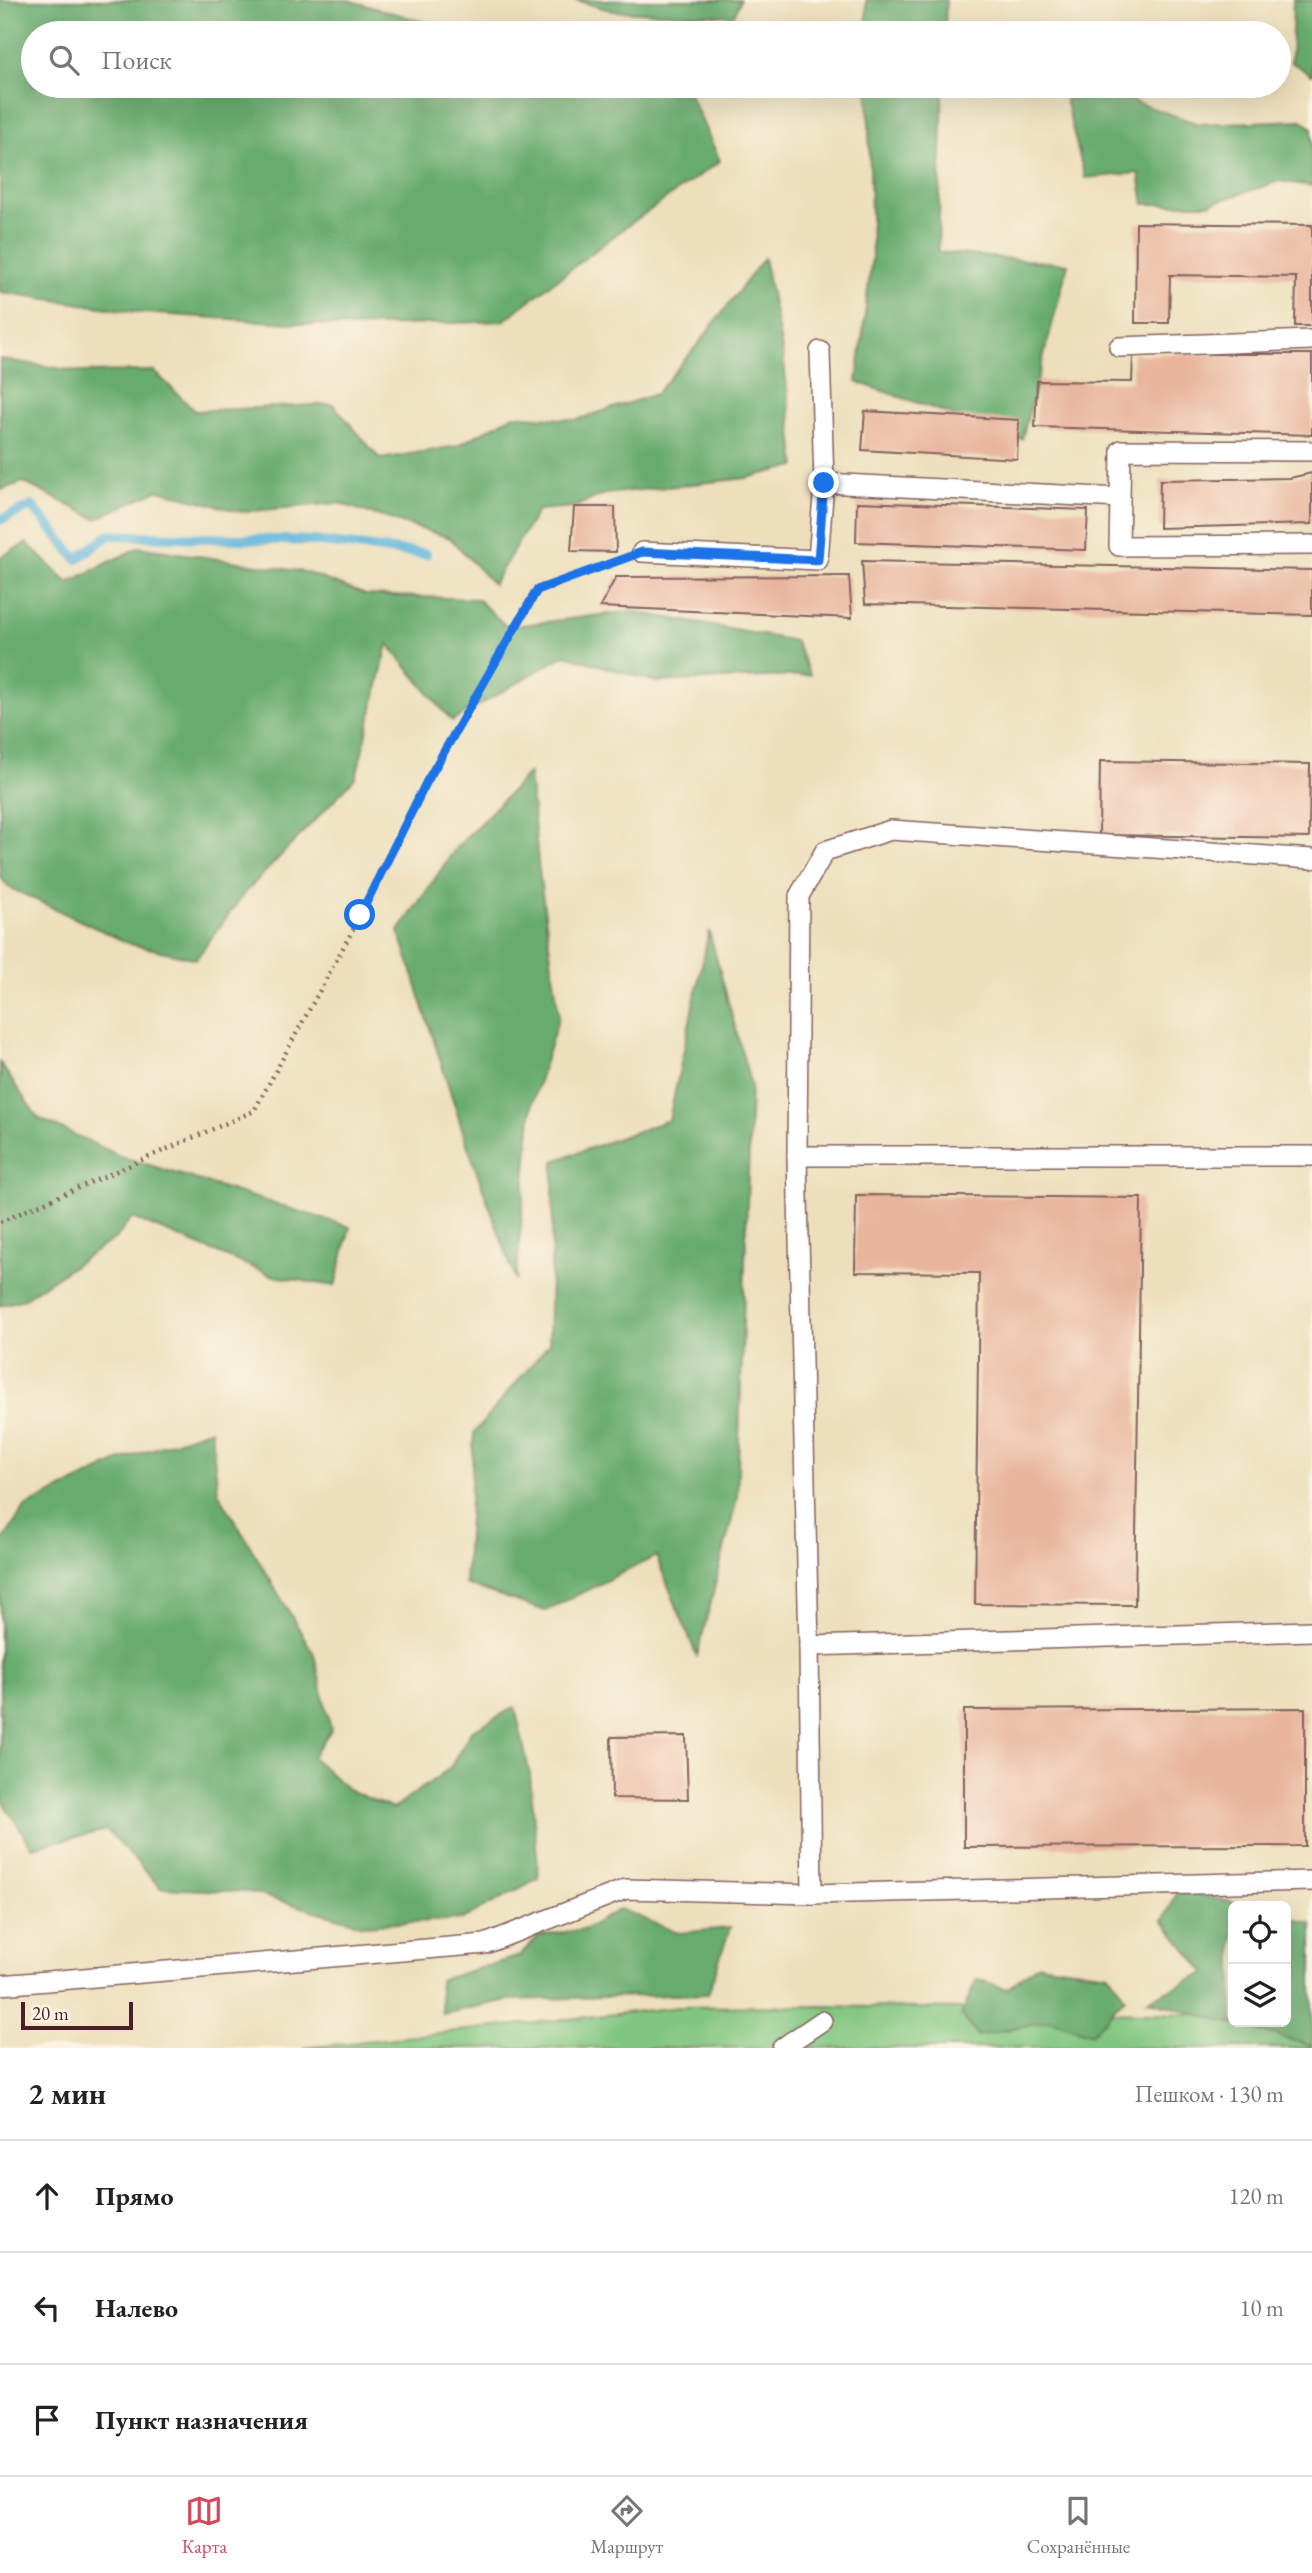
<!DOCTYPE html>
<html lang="ru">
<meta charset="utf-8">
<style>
body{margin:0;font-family:"EB Garamond",serif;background:#f6f6f6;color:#222}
.controls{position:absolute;right:21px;bottom:21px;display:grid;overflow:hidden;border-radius:10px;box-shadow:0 7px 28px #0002}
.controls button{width:63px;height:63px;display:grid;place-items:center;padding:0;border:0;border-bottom:2px solid #e0e0e0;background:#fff;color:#222;font:35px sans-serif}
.scale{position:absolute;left:21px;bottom:18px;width:112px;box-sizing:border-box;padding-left:7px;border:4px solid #4a1f2b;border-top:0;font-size:19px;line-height:24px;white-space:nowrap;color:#4a1f2b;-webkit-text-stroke:5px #fcf5e5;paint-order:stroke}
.stop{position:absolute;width:21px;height:21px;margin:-16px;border:5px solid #1a73e8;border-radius:50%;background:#fff}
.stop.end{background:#1a73e8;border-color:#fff;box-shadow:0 2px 7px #0008}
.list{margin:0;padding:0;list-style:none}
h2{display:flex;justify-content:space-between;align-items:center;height:91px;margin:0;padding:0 28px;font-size:30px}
h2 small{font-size:23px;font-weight:400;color:#767676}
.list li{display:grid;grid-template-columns:46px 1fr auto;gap:21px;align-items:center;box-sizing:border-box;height:112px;padding:0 28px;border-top:2px solid #e0e0e0}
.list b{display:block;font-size:26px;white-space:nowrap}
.list em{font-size:23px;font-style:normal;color:#767676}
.icon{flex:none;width:38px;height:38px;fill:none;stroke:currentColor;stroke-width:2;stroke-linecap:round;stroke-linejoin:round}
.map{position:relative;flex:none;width:1312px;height:2048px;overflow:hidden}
.search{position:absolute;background:#fff;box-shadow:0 7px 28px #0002;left:21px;right:21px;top:21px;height:77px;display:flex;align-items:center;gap:18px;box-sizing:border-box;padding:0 24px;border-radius:38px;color:#767676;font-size:26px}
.sheet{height:427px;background:#fff}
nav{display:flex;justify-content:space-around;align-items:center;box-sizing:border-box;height:98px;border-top:2px solid #e0e0e0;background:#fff;font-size:19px;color:#767676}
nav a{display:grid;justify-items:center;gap:4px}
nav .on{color:#d1495b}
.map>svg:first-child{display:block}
.green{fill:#81c680;stroke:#667256;stroke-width:2}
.forest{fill:#68ab6e;stroke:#59654c;stroke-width:2}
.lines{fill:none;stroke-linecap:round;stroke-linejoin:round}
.stream{stroke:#5db4d9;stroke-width:10}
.building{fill:#e8b49c}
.lane-casing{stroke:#83625e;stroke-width:22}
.path{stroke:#83625e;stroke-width:4.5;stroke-dasharray:2 5;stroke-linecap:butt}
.lane{stroke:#fff;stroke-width:19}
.route{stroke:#1a73e8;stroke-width:9}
</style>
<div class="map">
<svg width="1312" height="2048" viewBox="0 0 1312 2048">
<rect width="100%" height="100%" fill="#fcf5e5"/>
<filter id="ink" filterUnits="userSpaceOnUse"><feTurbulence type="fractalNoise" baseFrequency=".0143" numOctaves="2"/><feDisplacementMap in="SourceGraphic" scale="14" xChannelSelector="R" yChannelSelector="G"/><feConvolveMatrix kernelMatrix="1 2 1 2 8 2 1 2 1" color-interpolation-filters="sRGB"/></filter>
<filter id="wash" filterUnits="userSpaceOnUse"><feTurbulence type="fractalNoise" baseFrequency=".00686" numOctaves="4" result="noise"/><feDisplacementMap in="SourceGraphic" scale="28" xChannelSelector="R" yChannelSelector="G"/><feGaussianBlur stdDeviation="1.57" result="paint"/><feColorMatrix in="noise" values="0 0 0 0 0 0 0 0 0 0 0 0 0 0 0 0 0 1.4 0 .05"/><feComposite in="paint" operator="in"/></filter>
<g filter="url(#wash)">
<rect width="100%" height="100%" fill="#eddfbc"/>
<!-- green -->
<polygon class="green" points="823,2006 1233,2015 1233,2022 1286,2022 1312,2016 1312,2048 303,2048 679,2007"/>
<!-- forest -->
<g class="forest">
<polygon points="0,0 348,0 463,33 33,33 33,86 686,86 720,161 623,229 503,321 351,327 142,313 0,292"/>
<polygon points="575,0 740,0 734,16 613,11"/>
<polygon points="866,0 946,0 945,33 867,33"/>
<polygon points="1293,0 1312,0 1312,75 1291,62"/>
<polygon points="868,86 943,86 938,252 1068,264 1022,439 857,382 872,256"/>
<polygon points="1120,97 1199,124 1302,120 1312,128 1312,186 1280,181 1208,204 1144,204 1139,173 1085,178 1065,99"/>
<polygon points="764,258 783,354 796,466 746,478 605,494 574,507 538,510 493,584 450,538 338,503 241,512 158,490 96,519 23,482 0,490 0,359 82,372 154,371 195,411 333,404 380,459 457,446 514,415 576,420 656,394 699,343"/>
<polygon points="27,543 68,583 139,547 305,572 366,595 477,599 507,627 630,611 795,641 810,675 656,682 565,655 452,721 388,644 356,777 243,895 196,959 130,944 8,887 0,876 0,557"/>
<polygon points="529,773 539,871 559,1016 532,1104 516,1281 467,1144 399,931 456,848"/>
<polygon points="709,931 751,1086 737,1499 697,1656 656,1556 545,1611 465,1584 474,1433 549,1344 554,1161 669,1120"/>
<polygon points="0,1063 38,1118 120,1156 350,1227 335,1286 274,1276 132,1218 117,1237 23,1299 0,1306"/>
<polygon points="211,1429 218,1492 314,1654 331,1730 312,1757 347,1789 393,1809 450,1768 471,1731 515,1707 530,1775 539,1878 463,1919 364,1925 250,1892 161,1888 107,1830 32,1847 3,1802 0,1785 0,1545 25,1507 116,1462"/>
<polygon points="1178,1891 1252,1906 1233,1906 1233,2022 1286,2022 1286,1916 1312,1924 1312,2046 1147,2000 1206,1973 1163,1921"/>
<polygon points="620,1909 678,1933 730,1928 708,1994 508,2000 442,2014 439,1980 520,1956 539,1936 585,1929"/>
<polygon points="1038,1964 1109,1974 1125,1997 1092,2034 1050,2020 978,2036 961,2016 977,1979 1007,1989"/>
</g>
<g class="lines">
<!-- stream -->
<polyline class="stream" points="0,520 32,506 77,559 109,535 312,541 426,554"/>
</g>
<g id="blocks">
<!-- building -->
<g class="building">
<polygon points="1136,223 1312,225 1312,326 1295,326 1296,277 1170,275 1169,323 1135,323"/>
<polygon points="1133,354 1312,354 1312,435 1035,427 1037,381 1132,382"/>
<polygon points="865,411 1019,420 1017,459 862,450"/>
<polygon points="1312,473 1312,524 1159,528 1160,480 1290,478"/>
<polygon points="857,502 1088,510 1086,550 856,542"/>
<polygon points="574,507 615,507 616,552 571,551"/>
<polygon points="862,561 1312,570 1312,615 865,604"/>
<polygon points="849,576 852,618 600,607 616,577"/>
<polygon points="1100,761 1310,764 1309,838 1099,835"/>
<polygon points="856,1195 1141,1198 1135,1605 975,1604 979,1273 855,1272"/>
<polygon points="1305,1708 1305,1846 964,1847 964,1710"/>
<polygon points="686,1736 688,1799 612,1798 611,1737"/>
</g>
</g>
</g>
<g filter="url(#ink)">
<use href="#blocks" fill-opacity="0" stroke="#83625e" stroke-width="2"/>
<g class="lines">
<!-- lane casing -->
<g class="lane-casing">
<g id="lane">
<polyline points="1119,347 1312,340"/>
<polyline points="820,351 824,483"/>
<polyline points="1312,451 1121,450 1119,546 1312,545"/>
<polyline points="642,552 818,560 824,483 1120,498"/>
<polyline points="1312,859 891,830 825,851 799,896 797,1156 809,1646 1312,1631"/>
<polyline points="797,1156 1312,1156"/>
<polyline points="809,1646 812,1894 1312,1881"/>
<polyline points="0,1985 485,1944 626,1889 812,1894"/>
<polyline points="782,2048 822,2021"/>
</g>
</g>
<!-- path -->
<polyline class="path" points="0,1222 254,1111 361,915 426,784 537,590 616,561"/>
<!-- lane -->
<use href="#lane" class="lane"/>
</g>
</g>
<g class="lines" filter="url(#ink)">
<!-- route -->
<polyline class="route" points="360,915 426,783 537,590 642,552 818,560 824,483"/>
</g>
</svg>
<div class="controls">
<button><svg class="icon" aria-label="locate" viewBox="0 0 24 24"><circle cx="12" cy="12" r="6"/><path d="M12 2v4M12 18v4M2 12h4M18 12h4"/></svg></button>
<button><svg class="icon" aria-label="layers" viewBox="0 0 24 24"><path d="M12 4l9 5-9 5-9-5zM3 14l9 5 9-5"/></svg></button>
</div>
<div class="scale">20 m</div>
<div class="stop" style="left:360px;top:915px"></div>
<div class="stop end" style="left:824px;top:483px"></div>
<div class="search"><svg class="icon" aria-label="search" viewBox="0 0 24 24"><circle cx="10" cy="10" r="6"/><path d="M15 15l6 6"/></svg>Поиск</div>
</div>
<section class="sheet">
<h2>2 мин<small>Пешком · 130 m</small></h2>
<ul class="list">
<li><svg class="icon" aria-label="ahead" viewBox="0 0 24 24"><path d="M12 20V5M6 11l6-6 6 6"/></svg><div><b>Прямо</b></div><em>120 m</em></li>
<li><svg class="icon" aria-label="left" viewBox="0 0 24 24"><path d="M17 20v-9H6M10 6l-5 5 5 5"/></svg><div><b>Налево</b></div><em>10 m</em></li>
<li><svg class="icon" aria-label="arrive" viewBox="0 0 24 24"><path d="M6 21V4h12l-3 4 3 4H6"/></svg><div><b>Пункт назначения</b></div></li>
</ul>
</section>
<nav>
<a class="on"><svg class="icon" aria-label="map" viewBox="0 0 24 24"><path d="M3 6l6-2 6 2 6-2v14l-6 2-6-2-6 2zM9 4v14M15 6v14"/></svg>Карта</a>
<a><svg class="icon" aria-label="directions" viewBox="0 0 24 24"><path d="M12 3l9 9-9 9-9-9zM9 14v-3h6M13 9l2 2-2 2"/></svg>Маршрут</a>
<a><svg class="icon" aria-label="saved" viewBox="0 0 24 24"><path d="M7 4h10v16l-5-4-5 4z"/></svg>Сохранённые</a>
</nav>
